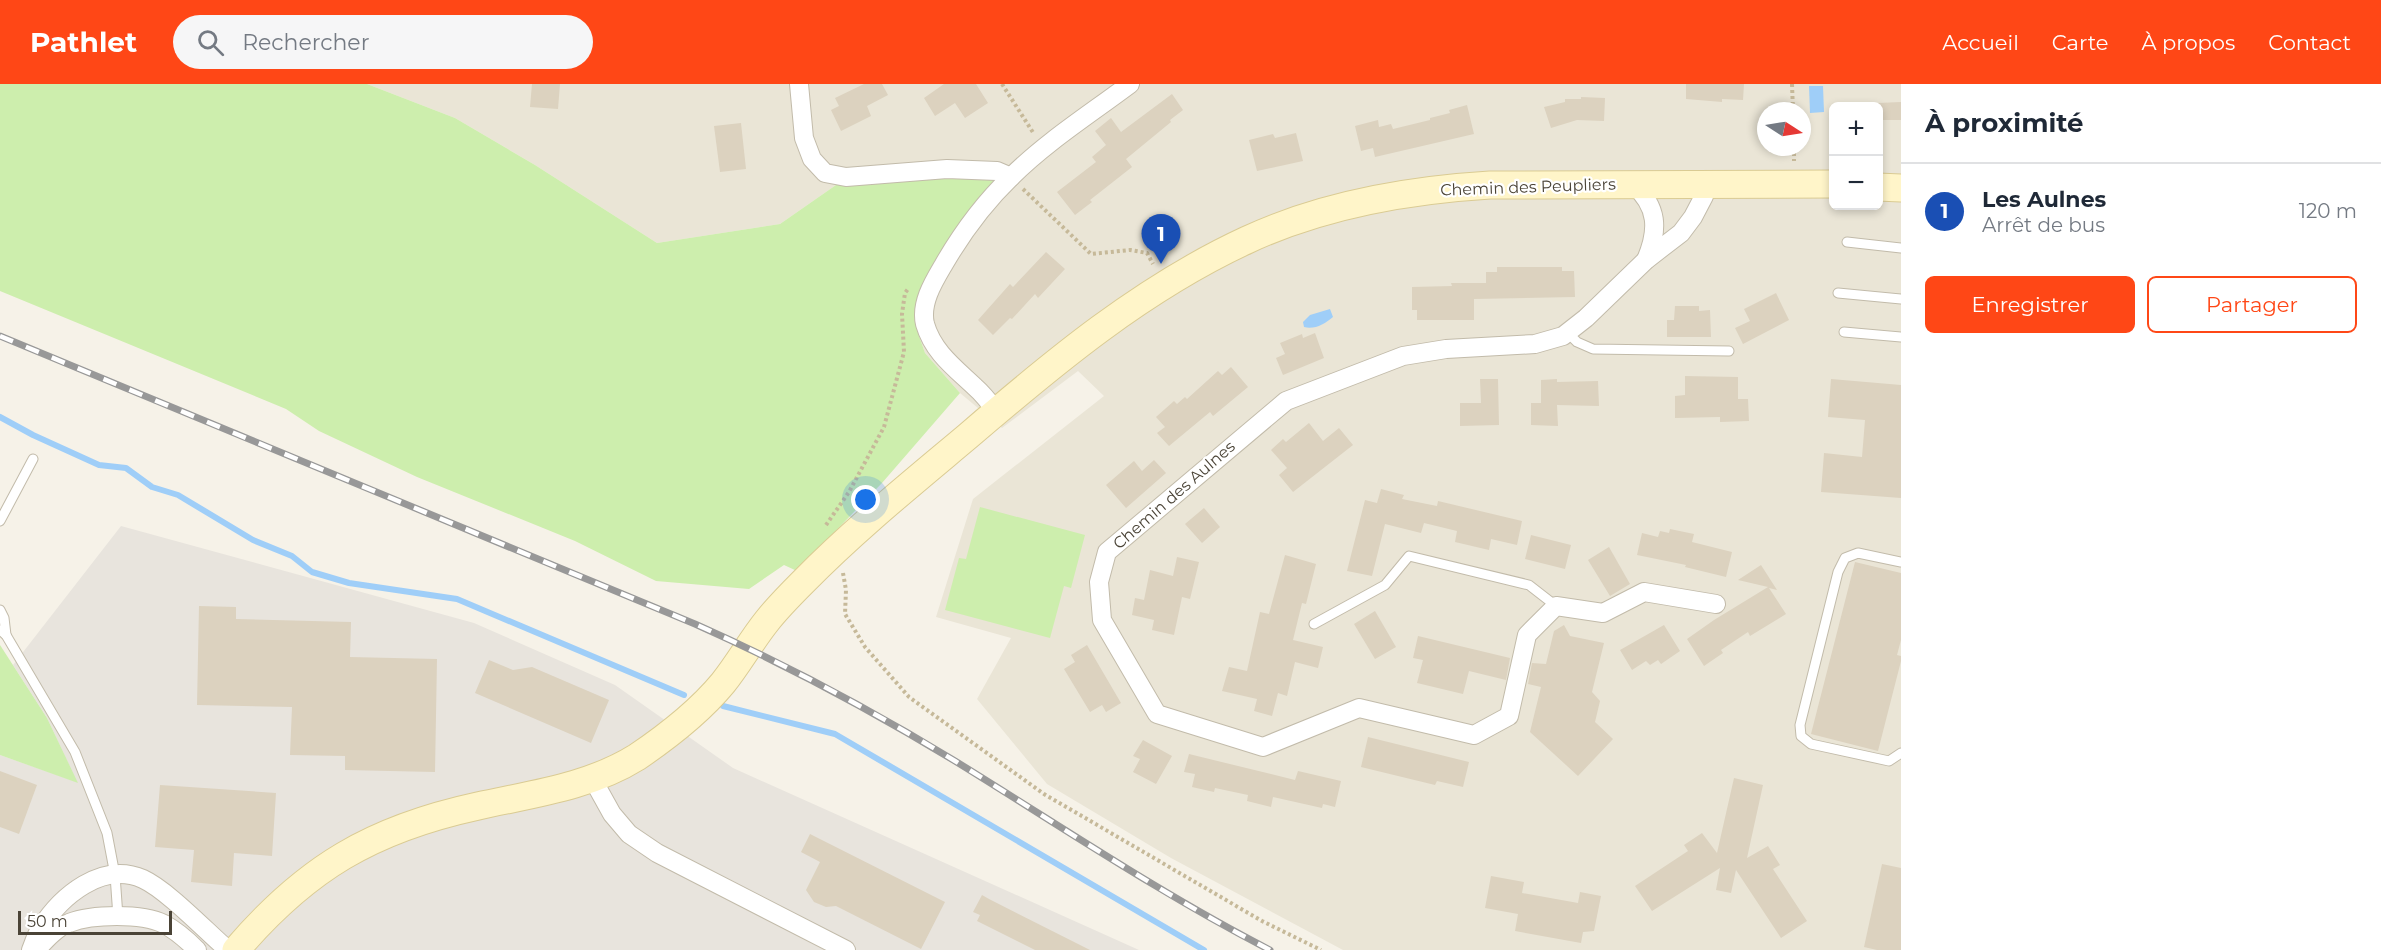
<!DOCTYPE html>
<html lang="fr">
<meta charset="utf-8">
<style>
body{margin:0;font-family:Montserrat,sans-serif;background:#f6f6f7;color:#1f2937}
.controls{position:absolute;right:18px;top:18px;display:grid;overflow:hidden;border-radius:9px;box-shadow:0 3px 9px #0003}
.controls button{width:54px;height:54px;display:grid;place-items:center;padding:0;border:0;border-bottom:2px solid #e0e1e3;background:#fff;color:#1f2937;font:30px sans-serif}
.compass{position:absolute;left:1757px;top:18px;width:54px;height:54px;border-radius:50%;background:#fff;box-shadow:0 3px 9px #0003;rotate:102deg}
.scale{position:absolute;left:18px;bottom:15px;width:154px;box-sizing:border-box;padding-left:6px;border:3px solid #4a4336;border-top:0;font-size:16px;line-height:21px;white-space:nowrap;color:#4a4336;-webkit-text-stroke:4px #fff;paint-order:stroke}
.you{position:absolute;left:866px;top:416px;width:21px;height:21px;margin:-15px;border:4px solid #fff;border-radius:50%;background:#1a73e8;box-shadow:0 0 0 9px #1a73e833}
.badge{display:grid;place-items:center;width:39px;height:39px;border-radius:50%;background:#ff4716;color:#fff;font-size:20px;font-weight:700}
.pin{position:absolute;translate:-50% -50px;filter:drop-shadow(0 2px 3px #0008)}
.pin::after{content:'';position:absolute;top:32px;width:21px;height:18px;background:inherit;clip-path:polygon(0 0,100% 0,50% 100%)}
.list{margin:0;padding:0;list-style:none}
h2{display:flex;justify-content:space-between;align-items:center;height:78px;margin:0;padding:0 24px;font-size:26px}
h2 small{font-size:20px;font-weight:400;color:#747a83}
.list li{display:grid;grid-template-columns:39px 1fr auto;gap:18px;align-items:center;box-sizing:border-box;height:96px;padding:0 24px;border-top:2px solid #e0e1e3}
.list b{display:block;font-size:22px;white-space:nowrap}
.list p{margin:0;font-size:20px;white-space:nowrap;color:#747a83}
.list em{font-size:20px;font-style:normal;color:#747a83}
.actions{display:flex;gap:12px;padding:18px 24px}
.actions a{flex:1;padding:14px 0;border:2px solid #ff4716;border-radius:9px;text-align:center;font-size:21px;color:#ff4716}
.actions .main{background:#ff4716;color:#fff}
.icon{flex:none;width:33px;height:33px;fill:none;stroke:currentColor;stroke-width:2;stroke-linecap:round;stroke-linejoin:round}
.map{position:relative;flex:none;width:1901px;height:866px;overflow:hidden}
header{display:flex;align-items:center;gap:36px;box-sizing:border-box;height:84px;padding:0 30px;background:#ff4716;color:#fff}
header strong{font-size:28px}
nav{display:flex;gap:33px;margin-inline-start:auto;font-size:21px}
.search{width:420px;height:54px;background:#f6f6f7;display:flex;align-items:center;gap:15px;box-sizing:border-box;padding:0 21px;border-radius:33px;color:#747a83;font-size:22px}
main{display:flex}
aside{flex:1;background:#fff}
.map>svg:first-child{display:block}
.residential{fill:#eae5d6;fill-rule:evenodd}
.industrial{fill:#e8e4dd}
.green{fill:#cdeead}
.water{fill:#9fcef8}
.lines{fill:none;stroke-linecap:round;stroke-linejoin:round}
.stream{stroke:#9fcef8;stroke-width:6}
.building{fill:#dcd2bf}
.lane-casing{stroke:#c2bbaa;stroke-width:11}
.street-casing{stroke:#c2bbaa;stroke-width:20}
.secondary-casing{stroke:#dacb93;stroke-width:29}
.path{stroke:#c6b999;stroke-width:4;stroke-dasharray:3 3;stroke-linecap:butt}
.lane{stroke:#fff;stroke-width:9}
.street{stroke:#fff;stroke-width:18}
.secondary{stroke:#fff5c9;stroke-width:27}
.rail-casing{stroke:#989898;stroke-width:7}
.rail{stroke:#fff;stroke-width:4.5;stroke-dasharray:14;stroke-linecap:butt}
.labels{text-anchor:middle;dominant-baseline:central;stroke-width:4.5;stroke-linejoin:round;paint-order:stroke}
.street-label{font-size:16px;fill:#4a4336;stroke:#fff}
</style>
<header>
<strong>Pathlet</strong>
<div class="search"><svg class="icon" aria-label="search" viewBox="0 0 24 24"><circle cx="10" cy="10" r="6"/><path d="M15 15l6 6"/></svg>Rechercher</div>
<nav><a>Accueil</a><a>Carte</a><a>À propos</a><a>Contact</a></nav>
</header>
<main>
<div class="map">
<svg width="1901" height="866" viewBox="0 0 1901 866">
<rect width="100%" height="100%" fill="#f6f2e8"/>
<!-- residential -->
<path class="residential" d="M367,0H1901V866H1343L1171,774L1047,700L977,615L1011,554L936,533L973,415L1104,312L1078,287L1002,344L960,309L925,269L918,249V221L929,191L996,94L836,101L780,140L657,159L535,81L455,34ZM1834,22H1878V122H1834ZM1766,27H1802V63H1766Z"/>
<!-- industrial -->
<polygon class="industrial" points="121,442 474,539 615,601 733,684 1139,866 0,866 0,671 77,698 47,634 13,581"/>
<!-- green -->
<g class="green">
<polygon points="0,0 367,0 455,34 535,81 657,159 780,140 836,101 946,90 996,94 929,191 918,221 918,249 925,269 960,309 882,399 797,487 784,481 749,505 656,497 575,457 417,393 319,347 286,325 0,207"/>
<polygon points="980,423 1085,451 1071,504 1064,502 1050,554 945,526 959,474 966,475"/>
<polygon points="0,561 47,634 78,699 0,671"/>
</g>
<!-- water -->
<g class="water">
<polygon points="1809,2 1823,2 1824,28 1810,29"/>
<path d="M1330,225L1333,233C1325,240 1314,246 1304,243L1303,238L1310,231Z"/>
</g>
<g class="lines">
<!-- stream -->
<g class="stream">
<polyline points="0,333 33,351 99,381 126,384 152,403 178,411 253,456 292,472 312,488 349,499 457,515 684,611"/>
<polyline points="723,622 835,650 1204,866"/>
</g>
</g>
<!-- building -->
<g class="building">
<polygon points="532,0 560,0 558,25 530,23"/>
<polygon points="864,0 882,0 888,11 867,22 871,32 841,47 831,26 839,22 835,14"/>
<polygon points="944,0 976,0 988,19 965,34 955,19 935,32 924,14"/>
<polygon points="1686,0 1744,0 1743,16 1722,15 1722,18 1686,15"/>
<polygon points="1172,10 1183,26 1170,36 1171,38 1126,75 1132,83 1090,116 1092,118 1075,131 1057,108 1096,78 1092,73 1106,61 1095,47 1111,34 1121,48"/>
<polygon points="1581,13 1605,14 1604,37 1577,36 1551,44 1544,23 1565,18 1565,15 1581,15"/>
<polygon points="1901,18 1901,36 1878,36 1878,19"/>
<polygon points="1467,21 1474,50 1375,73 1373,64 1361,67 1355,42 1378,36 1379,43 1391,40 1393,45 1430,36 1430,34 1450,29 1449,26"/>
<polygon points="741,39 746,85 720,88 714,42"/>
<polygon points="1296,49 1303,77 1257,87 1249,56 1273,50 1275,54"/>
<polygon points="1046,168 1065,185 1038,214 1035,210 1012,235 1010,234 993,251 978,236 1010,200 1013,203"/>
<polygon points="1497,183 1562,183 1562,187 1574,187 1575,213 1474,215 1474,236 1417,236 1417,226 1412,226 1412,203 1452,202 1451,199 1486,199 1486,188 1497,188"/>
<polygon points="1776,209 1789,236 1743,260 1735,244 1750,237 1744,225"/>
<polygon points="1675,222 1699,222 1699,227 1710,226 1711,253 1667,253 1667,236 1674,236"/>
<polygon points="1315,249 1324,274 1283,291 1276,274 1285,270 1280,259 1302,250 1303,254"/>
<polygon points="1231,283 1248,303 1213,332 1210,328 1169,362 1157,349 1165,343 1156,333 1174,317 1177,320 1185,313 1187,315 1218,287 1222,291"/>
<polygon points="1685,292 1738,293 1738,315 1748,315 1749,337 1720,338 1720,333 1675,334 1675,312 1685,311"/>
<polygon points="1480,295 1498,295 1499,341 1460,342 1460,319 1481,319"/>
<polygon points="1557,295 1557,298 1598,297 1599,322 1557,321 1558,342 1531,341 1531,319 1541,319 1541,296"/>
<polygon points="1831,295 1901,301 1901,414 1821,408 1824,369 1862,373 1865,336 1828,333"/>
<polygon points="1309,339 1323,357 1339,344 1353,361 1293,408 1279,391 1287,384 1271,366 1283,355 1286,358"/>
<polygon points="1154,376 1166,389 1126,424 1106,401 1134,377 1142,387"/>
<polygon points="1381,405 1404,411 1402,415 1437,422 1438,417 1522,437 1517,461 1491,455 1489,466 1455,458 1457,447 1424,439 1421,449 1385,440 1372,492 1347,487 1365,416 1377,419"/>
<polygon points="1204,424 1220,443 1202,459 1185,440"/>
<polygon points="1670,445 1694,450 1692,458 1732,468 1726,493 1685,483 1686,481 1637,471 1642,449 1658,453 1660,447 1669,449"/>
<polygon points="1531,451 1571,461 1565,485 1525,475"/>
<polygon points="1609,463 1630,500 1610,512 1588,476"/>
<polygon points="1285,471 1316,480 1306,520 1302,519 1293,556 1323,563 1318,584 1295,578 1287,612 1278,609 1272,632 1254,627 1257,615 1222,607 1229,583 1247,587 1260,528 1269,530"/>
<polygon points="1177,473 1199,478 1190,515 1182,513 1174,551 1152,546 1154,536 1132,531 1135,514 1144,516 1150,486 1173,492"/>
<polygon points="1855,478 1901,489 1901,556 1897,571 1901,572 1901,577 1878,667 1811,650"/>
<polygon points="1761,481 1777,506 1769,504 1786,530 1750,552 1748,548 1721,566 1723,569 1704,582 1687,555 1714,536 1768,503 1738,496"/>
<polygon points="199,522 236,523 236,535 351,538 350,573 437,575 435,688 345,686 345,672 290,671 292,623 197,621"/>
<polygon points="1375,527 1396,563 1375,575 1354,540"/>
<polygon points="1564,541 1570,552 1604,559 1592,608 1600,617 1595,638 1613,655 1578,692 1530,648 1541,603 1528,600 1532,579 1546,580 1554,547"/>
<polygon points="1664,541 1680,567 1661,580 1658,576 1650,581 1646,577 1632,586 1620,566"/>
<polygon points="1418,552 1510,574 1506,596 1469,587 1463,610 1417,599 1423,576 1413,574"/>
<polygon points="1087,561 1121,619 1106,628 1102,621 1090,628 1064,585 1075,578 1071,571"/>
<polygon points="489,576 513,586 532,583 609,616 591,659 475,609"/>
<polygon points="1368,653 1469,678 1463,703 1437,697 1435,701 1361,683"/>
<polygon points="1143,656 1172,672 1156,700 1133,688 1140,675 1133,672"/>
<polygon points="1189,670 1295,696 1298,687 1341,697 1335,723 1323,720 1322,724 1273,713 1271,723 1247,717 1248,711 1215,704 1214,708 1192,703 1195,690 1184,688"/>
<polygon points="0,687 37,701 19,750 0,743"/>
<polygon points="1734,694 1763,701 1747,774 1768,762 1780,781 1773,785 1807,837 1781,854 1736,786 1731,809 1716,806 1720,784 1652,827 1635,802 1688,767 1684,761 1702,749 1717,769"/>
<polygon points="160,701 276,709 272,772 234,769 232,802 191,798 194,766 155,763"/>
<polygon points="810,750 945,818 921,865 836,822 826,823 814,818 806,806 820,778 801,768"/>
<polygon points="1882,780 1901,784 1901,866 1877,866 1864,863"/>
<polygon points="1491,792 1524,798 1522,809 1578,819 1580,808 1601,812 1594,847 1583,848 1581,859 1515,847 1518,830 1485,824"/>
<polygon points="982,811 989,815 1090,866 1035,866 977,837 980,831 973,828"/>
</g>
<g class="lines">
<!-- lane casing -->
<g class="lane-casing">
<g id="lane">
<polyline points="1847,158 1901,164"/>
<polyline points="1838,209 1901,215"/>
<polyline points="1844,248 1901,253"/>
<polyline points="1568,249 1577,258 1593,265 1729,267"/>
<polyline points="0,437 33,375"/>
<polyline points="1901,478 1858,469 1845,474 1838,488 1800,641 1801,652 1811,660 1889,677 1901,669"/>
<polyline points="0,526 4,534 6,551"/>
<polyline points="1314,540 1385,501 1409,472 1529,501 1556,522"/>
<polyline points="0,546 6,551 75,668 107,749 115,791 118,833"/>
</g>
</g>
<!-- street casing -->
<g class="street-casing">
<g id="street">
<polyline points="799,0 804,54 812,75 825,89 846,93 947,85 997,87 1011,93"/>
<path d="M1633,100C1658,123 1659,145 1646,176"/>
<polyline points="1705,101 1704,112 1693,133 1681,149 1646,176 1586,234 1563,252 1535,260 1446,265 1403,272 1286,317 1107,468 1099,498 1102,536 1157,630 1263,663 1359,624 1474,651 1509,632 1527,551 1556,522 1603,529 1644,508 1716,520"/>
<path d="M996,327C990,319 983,310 975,303C955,284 933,268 925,240C920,219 934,197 944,180C962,149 985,118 1011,93C1046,58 1090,30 1130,0"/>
<polyline points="592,694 612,730 629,750 657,769 846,866"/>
<path d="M37,865C46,856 56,843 69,839C92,830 142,829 164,840C177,847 187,856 197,866"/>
<path d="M31,866C34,859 36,851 40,845C61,812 102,777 143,795C167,806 206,847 228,866"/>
</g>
</g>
<!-- secondary casing -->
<g class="secondary-casing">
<g id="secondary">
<polyline points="1878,103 1901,104"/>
<path d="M236,866C306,784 372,745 478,722C532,710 589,703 637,673C668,652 699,628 723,599C739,579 751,557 767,537C778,523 791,510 803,498C854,446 912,399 968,352C1054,278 1143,204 1247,156C1322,121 1408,106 1490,101L1834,100"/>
</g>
</g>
<!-- path -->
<g class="path">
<polyline points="1002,0 1034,50"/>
<polyline points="1792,0 1793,27"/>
<polyline points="1794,63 1794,77"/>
<polyline points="1023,105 1091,170 1130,166 1147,169 1153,180"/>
<polyline points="826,441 849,408 884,343 904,268 902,230 905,209 908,205"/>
<polyline points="843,489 846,506 845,530 865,563 909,613 1044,710 1262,837 1321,866"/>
</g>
<!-- lane -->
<use href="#lane" class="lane"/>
<!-- street -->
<use href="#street" class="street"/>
<!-- secondary -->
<use href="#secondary" class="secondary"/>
<!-- rail casing -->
<g class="rail-casing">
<path id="rail" d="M0,252L695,540C785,580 871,626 955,677C1059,741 1161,810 1270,866"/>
</g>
<!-- rail -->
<use href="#rail" class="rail"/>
</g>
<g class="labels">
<!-- street labels -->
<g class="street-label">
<text transform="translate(1528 103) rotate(-2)">Chemin des Peupliers</text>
<text transform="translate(1174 411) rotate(-41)">Chemin des Aulnes</text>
</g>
</g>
</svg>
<div class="controls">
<button>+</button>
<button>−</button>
</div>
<svg class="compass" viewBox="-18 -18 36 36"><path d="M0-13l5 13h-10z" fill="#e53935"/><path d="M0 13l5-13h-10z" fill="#747a83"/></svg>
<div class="scale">50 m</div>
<div class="you"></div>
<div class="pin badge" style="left:1161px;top:180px;background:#1a4fb4">1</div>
</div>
<aside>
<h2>À proximité<small></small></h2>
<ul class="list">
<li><span class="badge" style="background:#1a4fb4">1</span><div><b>Les Aulnes</b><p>Arrêt de bus</p></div><em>120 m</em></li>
</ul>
<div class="actions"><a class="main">Enregistrer</a><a>Partager</a></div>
</aside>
</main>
